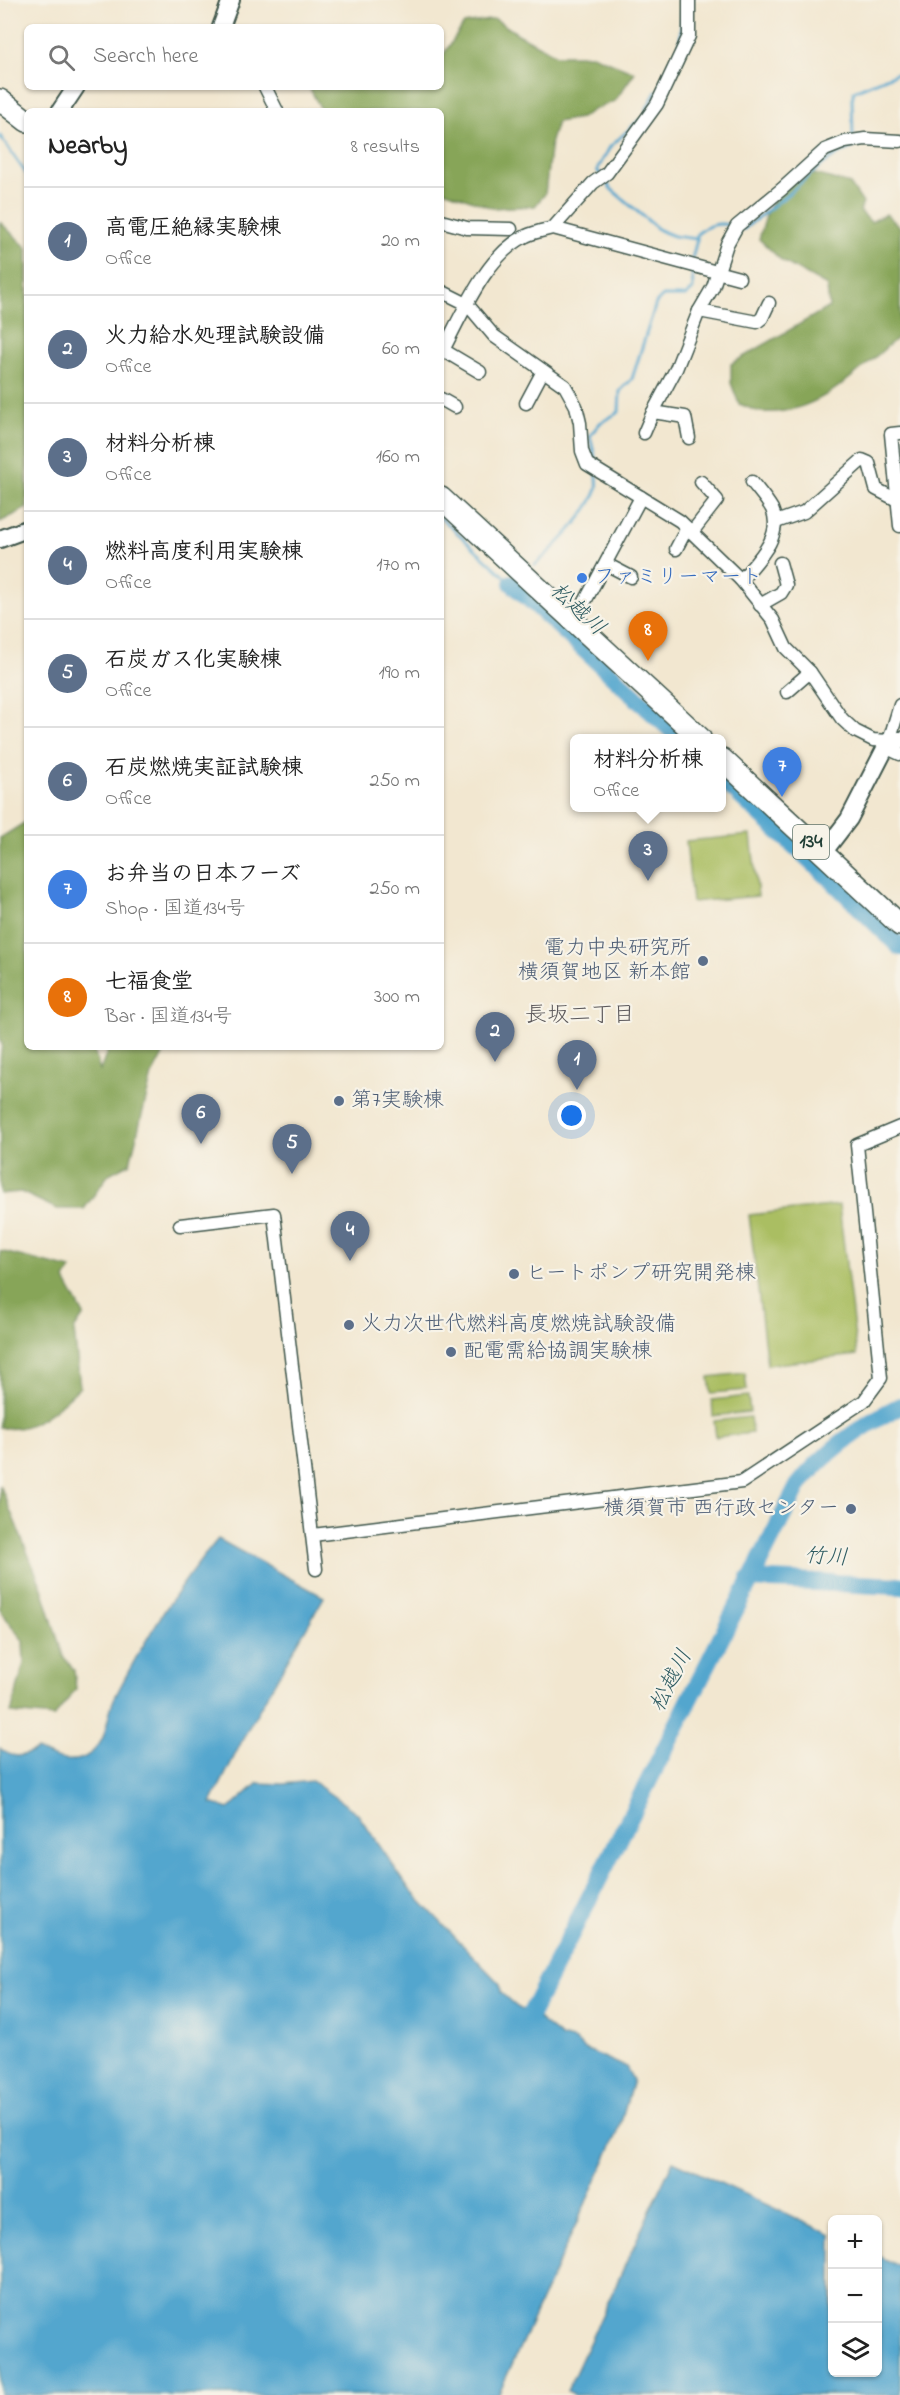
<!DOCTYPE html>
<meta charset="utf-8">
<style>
body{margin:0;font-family:"Indie Flower","Klee One",sans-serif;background:#f2f2f2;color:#222}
.controls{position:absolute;right:18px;bottom:18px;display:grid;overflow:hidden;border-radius:9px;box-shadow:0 2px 4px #0004}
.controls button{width:54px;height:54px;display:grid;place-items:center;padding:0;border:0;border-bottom:2px solid #e0e0e0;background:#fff;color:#222;font:30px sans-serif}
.you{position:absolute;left:572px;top:1116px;width:21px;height:21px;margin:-15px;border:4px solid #fff;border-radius:50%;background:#1a73e8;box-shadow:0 0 0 9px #1a73e833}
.badge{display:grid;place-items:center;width:39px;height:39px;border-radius:50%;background:#c8321e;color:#fff;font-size:20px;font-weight:700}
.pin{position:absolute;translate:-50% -50px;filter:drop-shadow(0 2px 3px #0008)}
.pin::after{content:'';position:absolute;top:32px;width:21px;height:18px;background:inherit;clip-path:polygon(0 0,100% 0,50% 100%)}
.popup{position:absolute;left:570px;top:734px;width:156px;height:78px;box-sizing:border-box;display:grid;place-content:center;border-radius:9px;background:#fff;filter:drop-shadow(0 2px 4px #0005);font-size:20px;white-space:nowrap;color:#767676}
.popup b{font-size:22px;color:#222}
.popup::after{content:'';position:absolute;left:50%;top:100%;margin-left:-12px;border:12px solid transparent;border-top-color:#fff}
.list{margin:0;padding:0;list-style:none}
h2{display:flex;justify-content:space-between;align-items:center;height:78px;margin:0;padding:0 24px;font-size:26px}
h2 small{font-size:20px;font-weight:400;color:#767676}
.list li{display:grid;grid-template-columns:39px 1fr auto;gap:18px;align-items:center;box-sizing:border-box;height:108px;padding:0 24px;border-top:2px solid #e0e0e0}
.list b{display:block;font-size:22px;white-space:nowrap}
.list p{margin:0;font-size:20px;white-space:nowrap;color:#767676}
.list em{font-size:20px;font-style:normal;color:#767676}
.icon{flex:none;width:33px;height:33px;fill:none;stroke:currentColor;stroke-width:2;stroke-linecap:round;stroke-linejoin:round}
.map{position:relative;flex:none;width:900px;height:2395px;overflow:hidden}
.search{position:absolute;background:#fff;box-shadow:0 2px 4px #0004;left:24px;top:24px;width:420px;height:66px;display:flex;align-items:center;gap:15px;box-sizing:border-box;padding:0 21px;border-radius:9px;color:#767676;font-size:22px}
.panel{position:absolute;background:#fff;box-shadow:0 2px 4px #0004;left:24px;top:108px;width:420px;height:942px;border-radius:9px}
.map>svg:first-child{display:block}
.green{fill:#aabe62;stroke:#647e4b;stroke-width:1.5}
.forest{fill:#87a558;stroke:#537146;stroke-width:1.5}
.water{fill:#53a6ce;stroke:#397281;stroke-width:1.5}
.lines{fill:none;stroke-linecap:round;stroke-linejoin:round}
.stream{stroke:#53a6ce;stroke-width:3}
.river{stroke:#53a6ce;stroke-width:18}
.street-casing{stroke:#3f564b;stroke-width:15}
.secondary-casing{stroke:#3f564b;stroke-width:20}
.highway-casing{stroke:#3f564b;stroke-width:24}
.street{stroke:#fff;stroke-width:12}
.secondary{stroke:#fff;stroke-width:16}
.highway{stroke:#fff;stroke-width:21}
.shop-dot{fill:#3f7fe0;stroke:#f7f3e8;stroke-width:2}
.service-dot{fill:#5c6f8a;stroke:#f7f3e8;stroke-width:2}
.labels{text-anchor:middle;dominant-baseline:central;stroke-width:4.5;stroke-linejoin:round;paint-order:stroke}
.shield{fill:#f7f3e8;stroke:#60746a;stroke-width:1.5}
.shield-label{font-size:20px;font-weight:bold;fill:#1f3d34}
.shop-label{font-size:21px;fill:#366cbe;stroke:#f7f3e8;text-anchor:start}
.service-label{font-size:21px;fill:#4e5e75;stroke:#f7f3e8;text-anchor:start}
.water-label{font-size:22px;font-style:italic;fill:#2f5c62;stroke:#f7f3e8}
.neighbourhood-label{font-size:22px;fill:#5d5a5c;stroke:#f7f3e8}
</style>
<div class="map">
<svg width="900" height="2395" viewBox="0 0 900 2395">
<rect width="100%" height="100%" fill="#f7f3e8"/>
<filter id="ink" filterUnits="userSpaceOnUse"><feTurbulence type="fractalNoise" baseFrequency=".0167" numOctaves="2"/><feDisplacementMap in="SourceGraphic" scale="12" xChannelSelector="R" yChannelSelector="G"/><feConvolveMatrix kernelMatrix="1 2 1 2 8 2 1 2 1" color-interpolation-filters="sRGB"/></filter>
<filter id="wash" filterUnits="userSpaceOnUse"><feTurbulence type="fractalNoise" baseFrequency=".008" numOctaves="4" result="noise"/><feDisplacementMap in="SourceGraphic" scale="24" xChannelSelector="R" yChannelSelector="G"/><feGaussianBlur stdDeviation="1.35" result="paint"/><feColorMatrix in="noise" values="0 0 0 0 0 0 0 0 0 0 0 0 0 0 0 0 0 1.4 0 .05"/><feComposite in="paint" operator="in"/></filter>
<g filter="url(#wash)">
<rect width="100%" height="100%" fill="#f2e7d0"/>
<!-- green -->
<g class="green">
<polygon points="751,835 758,896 692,902 686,841"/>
<polygon points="839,1205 857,1355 767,1365 749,1215"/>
<polygon points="745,1373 747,1390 711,1393 709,1377"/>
<polygon points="748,1396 750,1412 713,1416 712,1400"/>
<polygon points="750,1417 752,1433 716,1437 714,1421"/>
</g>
<!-- forest -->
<g class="forest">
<polygon points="495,19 518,34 556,55 592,55 635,72 615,101 593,110 581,118 557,122 551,141 545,194 535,206 492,208 441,189 441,111 322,111 309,87 441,87 441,58 464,24"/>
<path d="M815,174L850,184L863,203L860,211L871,222L886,214L900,227V333L896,339C858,371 816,417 761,412C754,411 746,406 739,404L731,383V364L829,307L827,286L782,261L759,239L769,206L788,184Z"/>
<polygon points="0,222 27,248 27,508 0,522"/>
<polygon points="27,821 27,1047 93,1047 100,1071 109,1047 167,1047 152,1075 130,1163 109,1174 84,1209 57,1209 21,1192 0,1194 0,1064 2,1043 0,1042 0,838"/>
<path d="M0,1251L71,1269L65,1280L84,1315L74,1330L80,1387C59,1406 31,1436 0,1427Z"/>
<polygon points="0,1485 42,1588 63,1656 74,1670 76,1689 54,1717 11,1713 24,1663 23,1641 0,1610"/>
</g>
<!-- water -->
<g class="water">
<path d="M218,1539L324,1597L248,1729L211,1803L229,1809L258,1783L283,1784L312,1781L357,1813L410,1890L500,1984L501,1993L517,2007L539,2019L561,2037L575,2041L585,2049L626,2067L633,2080L619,2130L498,2395H0V1748C12,1760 23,1756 37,1750C51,1757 70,1765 85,1757C111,1742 104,1719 115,1697C144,1640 176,1588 218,1539Z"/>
<polygon points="673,2161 832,2235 832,2372 878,2372 878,2256 900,2267 900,2395 574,2395 567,2391"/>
</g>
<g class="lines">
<!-- stream -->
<g class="stream">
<polyline points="680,43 683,0"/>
<polyline points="646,110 656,92"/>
<polyline points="0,136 27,175"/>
<polyline points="853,138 852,99 854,91 900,72"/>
<polyline points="601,175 597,170 610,147 639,120"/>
<polyline points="605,180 610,188 659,230 674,236 697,239 691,263"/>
<path d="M741,228L744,229C758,217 774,206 788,194C812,174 823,160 853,147V144"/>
<path d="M697,239V234C709,224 719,222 734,226"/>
<polyline points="597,465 590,436 600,423 619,412 620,391 632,379 656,303 663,296 685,296 693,289 692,269"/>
<polyline points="441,518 512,583 516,580"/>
<path d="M535,565C555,547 588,515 597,489C598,485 597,479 597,475"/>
</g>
<!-- river -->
<g class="river">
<polyline points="512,583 680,738"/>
<polyline points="722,779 834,882 900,947"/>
<polyline points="749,1579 900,1586"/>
<path d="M530,2015L798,1486C825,1451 861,1426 900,1406"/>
</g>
</g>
</g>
<g filter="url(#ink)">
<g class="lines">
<!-- street casing -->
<g class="street-casing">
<g id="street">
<polyline points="265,87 277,111"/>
<polyline points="441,221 467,228 511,229"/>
<polyline points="553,228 593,183 607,173 657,104 689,36 689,0"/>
<polyline points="441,291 467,304 494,336 565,386 576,406 580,423 582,451 587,464 680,521 741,580 773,620 786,648 810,672 842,719 855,731 873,740 889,741 900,705"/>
<polyline points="699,311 757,322 762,318 769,303"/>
<polyline points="443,350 480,372"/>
<path d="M441,354C461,317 486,254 526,236C534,232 545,230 553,228L739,278"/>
<polyline points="441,399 455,407"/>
<polyline points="526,403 543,371"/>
<polyline points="653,412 685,417 689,438"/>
<polyline points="644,433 653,412 676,369 699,311 713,287 727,244 737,226 782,189 825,150 845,142 865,139 900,141"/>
<polyline points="900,433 891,434 900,526"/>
<polyline points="776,522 804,512 862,460 869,463 876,489 897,500"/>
<polyline points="692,532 717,500 701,482"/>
<polyline points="676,549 687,528"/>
<polyline points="606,564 631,577"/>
<path d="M741,580C757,561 784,536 772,509C767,500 759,491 752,482"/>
<polyline points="760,605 781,593 786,585 780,563"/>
<polyline points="574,622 641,497"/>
<polyline points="787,692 810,672"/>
<polyline points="885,747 900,754"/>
<polyline points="180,1225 274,1214 316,1569"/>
<polyline points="313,1535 742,1482 864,1401 881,1378 857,1145 900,1127"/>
</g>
</g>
<!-- secondary casing -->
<g class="secondary-casing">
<g id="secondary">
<polyline points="221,27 231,0"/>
<polyline points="60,111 76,87"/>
<polyline points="0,539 27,529"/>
<polyline points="823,853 849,819 889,741 900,740"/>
</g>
</g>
<!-- highway casing -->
<g class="highway-casing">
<g id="highway">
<polyline points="0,100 27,121"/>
<polyline points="441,498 700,738"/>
<polyline points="722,759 900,925"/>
</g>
</g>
<!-- street -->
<use href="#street" class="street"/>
<!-- secondary -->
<use href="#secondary" class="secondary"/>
<!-- highway -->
<use href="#highway" class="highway"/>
</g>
</g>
<!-- markers -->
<circle class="shop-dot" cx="582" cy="578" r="6"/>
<g class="service-dot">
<circle cx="703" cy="961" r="6"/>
<circle cx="339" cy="1101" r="6"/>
<circle cx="514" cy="1274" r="6"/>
<circle cx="349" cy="1325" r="6"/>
<circle cx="451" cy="1352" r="6"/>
<circle cx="851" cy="1509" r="6"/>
</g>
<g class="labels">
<!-- shield labels -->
<rect class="shield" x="793" y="825" width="36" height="34" rx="4.5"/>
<g class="shield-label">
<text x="811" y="842">134</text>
</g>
<!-- shop labels -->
<g class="shop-label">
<text x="594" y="578">ファミリーマート</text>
</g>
<!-- service labels -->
<g class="service-label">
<text x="691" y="949" text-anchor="end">電力中央研究所<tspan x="691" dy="24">横須賀地区 新本館</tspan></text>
<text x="351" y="1101">第7実験棟</text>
<text x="526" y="1274">ヒートポンプ研究開発棟</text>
<text x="361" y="1325">火力次世代燃料高度燃焼試験設備</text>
<text x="463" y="1352">配電需給協調実験棟</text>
<text x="839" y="1509" text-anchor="end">横須賀市 西行政センター</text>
</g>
<!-- water labels -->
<g class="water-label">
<text transform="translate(577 610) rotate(43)">松越川</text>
<text transform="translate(826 1558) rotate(3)">竹川</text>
<text transform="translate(672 1681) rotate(-63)">松越川</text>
</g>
<!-- neighbourhood labels -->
<g class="neighbourhood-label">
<text x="580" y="1016">長坂二丁目</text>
</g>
</g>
</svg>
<div class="controls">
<button>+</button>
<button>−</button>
<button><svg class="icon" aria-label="layers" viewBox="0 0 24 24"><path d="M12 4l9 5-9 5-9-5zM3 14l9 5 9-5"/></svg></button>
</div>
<div class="you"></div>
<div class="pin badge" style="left:577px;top:1090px;background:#5c6f8a">1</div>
<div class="pin badge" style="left:495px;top:1062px;background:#5c6f8a">2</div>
<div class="pin badge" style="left:648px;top:881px;background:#5c6f8a">3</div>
<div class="popup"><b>材料分析棟</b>Office</div>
<div class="pin badge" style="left:350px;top:1261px;background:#5c6f8a">4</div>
<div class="pin badge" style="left:292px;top:1174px;background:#5c6f8a">5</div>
<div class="pin badge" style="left:201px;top:1144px;background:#5c6f8a">6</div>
<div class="pin badge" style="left:782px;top:797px;background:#3f7fe0">7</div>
<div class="pin badge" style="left:648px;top:661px;background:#e8710a">8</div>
<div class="search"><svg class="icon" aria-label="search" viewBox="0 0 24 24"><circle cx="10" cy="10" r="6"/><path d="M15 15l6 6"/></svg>Search here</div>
<section class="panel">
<h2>Nearby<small>8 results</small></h2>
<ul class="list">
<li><span class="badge" style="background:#5c6f8a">1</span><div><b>高電圧絶縁実験棟</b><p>Office</p></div><em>20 m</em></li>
<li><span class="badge" style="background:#5c6f8a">2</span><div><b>火力給水処理試験設備</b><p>Office</p></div><em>60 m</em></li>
<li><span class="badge" style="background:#5c6f8a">3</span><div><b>材料分析棟</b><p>Office</p></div><em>160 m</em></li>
<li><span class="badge" style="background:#5c6f8a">4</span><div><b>燃料高度利用実験棟</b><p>Office</p></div><em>170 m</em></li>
<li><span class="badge" style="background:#5c6f8a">5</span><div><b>石炭ガス化実験棟</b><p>Office</p></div><em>190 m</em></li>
<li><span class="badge" style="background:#5c6f8a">6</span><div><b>石炭燃焼実証試験棟</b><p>Office</p></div><em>250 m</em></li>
<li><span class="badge" style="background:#3f7fe0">7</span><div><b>お弁当の日本フーズ</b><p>Shop · 国道134号</p></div><em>250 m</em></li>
<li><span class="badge" style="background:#e8710a">8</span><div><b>七福食堂</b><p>Bar · 国道134号</p></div><em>300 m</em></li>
</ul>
</section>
</div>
